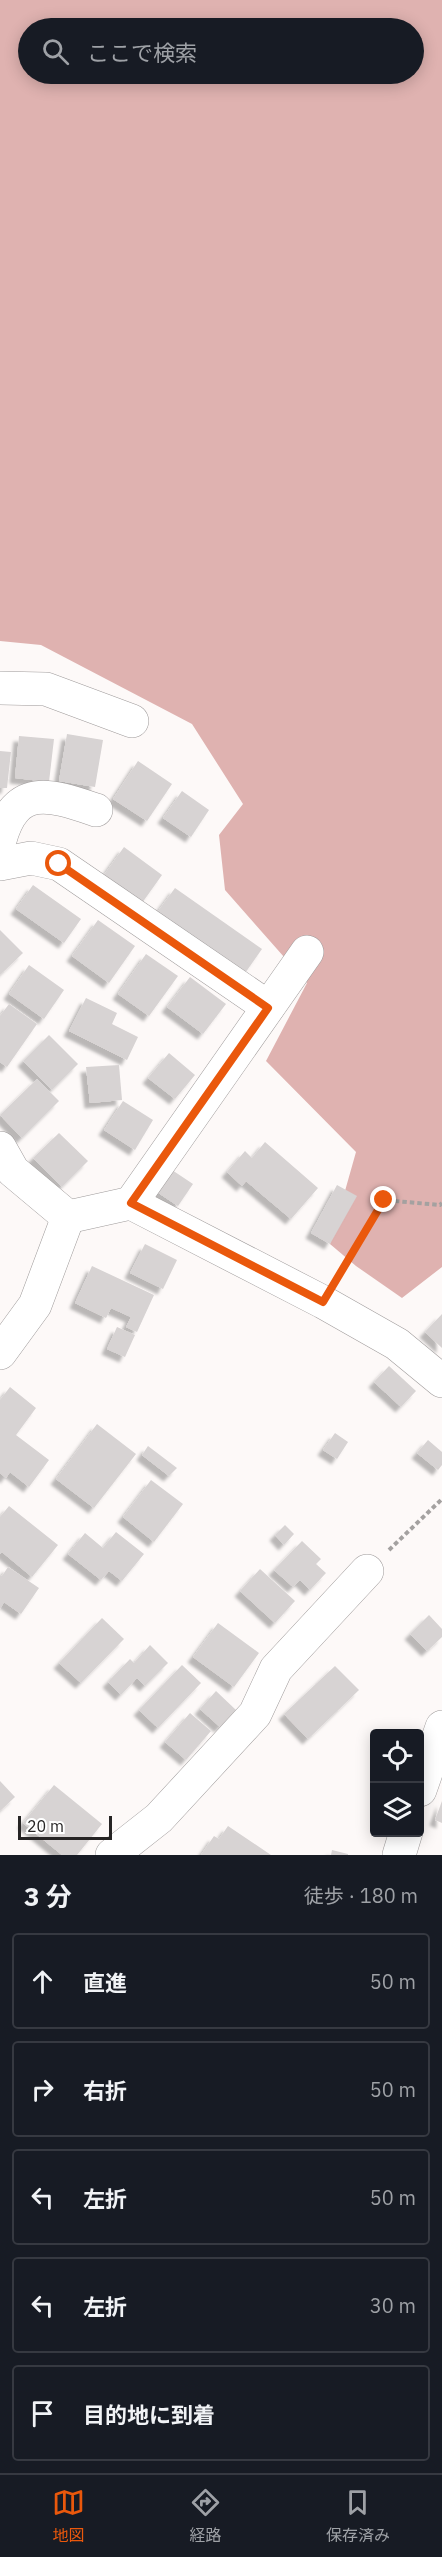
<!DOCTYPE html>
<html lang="ja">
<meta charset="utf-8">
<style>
body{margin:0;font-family:"IBM Plex Sans","Noto Sans JP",sans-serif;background:#242831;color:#f1f3f6}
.controls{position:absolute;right:18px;bottom:18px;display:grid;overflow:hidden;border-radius:6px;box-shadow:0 3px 15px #0003}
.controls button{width:54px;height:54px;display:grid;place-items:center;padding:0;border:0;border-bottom:2px solid #363941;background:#171b24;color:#f1f3f6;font:30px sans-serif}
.scale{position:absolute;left:18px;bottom:15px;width:94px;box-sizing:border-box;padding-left:6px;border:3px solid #262424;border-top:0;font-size:16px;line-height:21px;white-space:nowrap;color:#262424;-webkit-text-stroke:4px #fff;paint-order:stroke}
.stop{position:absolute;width:18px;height:18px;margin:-14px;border:4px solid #ea580c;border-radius:50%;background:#fff}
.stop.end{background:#ea580c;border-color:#fff;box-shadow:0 2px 6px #0008}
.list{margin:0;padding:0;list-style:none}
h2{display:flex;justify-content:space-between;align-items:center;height:78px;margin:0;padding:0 24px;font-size:26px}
h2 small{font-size:20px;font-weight:400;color:#9ea1a6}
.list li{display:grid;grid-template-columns:39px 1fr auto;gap:18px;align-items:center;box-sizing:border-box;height:96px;margin:0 12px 12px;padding:0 12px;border:2px solid #363941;border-radius:6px}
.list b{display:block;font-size:22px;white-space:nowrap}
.list em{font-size:20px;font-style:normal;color:#9ea1a6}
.icon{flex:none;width:33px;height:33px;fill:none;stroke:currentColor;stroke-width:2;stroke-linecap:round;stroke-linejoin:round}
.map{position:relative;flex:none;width:442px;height:1855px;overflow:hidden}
.search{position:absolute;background:#171b24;box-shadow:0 3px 15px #0003;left:18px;right:18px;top:18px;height:66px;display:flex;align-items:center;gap:15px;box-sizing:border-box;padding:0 21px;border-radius:33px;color:#9ea1a6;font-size:22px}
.sheet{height:618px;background:#171b24}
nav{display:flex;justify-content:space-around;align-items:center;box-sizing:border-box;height:84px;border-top:2px solid #363941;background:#171b24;font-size:16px;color:#9ea1a6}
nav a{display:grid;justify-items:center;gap:3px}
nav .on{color:#ea580c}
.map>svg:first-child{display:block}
.forest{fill:#dfb2b0;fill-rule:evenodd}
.building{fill:#d7d3d3;filter:url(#shadow)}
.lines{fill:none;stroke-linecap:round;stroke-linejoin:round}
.minor-casing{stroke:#9f9b9b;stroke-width:34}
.path{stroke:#a4a1a0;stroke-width:4;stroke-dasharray:4.5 3;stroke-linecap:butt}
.minor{stroke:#fff;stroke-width:33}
.route{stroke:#ea580c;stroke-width:8}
</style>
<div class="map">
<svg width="442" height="1855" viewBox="0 0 442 1855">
<defs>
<filter id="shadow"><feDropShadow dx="-5.5" dy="5.5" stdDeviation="1.5" flood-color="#0004"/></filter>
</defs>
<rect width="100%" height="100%" fill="#fdf9f8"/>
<!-- forest -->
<path class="forest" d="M0,0H442V1267L402,1298L356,1266L330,1244L356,1152L266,1061L307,983L225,890L219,835L243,804L192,724L41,645L0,641ZM28,28H414V74H28Z"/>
<!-- building -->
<g class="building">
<polygon points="67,734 103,740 95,787 59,781"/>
<polygon points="19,736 54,739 49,782 15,778"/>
<polygon points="0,751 11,752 7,788 0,788"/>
<polygon points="138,761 172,784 147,821 113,799"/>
<polygon points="182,791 209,810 191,837 163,818"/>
<polygon points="124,847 162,875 142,903 104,875"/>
<polygon points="33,885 81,919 64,943 16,909"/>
<polygon points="175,888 262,949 243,976 156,914"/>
<polygon points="98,920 135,946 109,983 72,956"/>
<polygon points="0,930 23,953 0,975"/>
<polygon points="146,954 178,976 149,1016 118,994"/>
<polygon points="29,965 64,990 44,1019 9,994"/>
<polygon points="190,977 226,1004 203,1034 167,1007"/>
<polygon points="86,998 117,1013 112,1024 138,1037 127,1060 69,1031"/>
<polygon points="9,1004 37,1024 7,1067 0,1062 0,1016"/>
<polygon points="49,1035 78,1064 52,1090 23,1061"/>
<polygon points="169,1053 195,1075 175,1099 148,1078"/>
<polygon points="119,1065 122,1100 90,1103 86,1067"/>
<polygon points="37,1079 59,1101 22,1138 0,1115"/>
<polygon points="123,1101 153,1120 135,1150 104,1130"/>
<polygon points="59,1133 88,1161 62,1187 33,1158"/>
<polygon points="265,1142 318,1188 291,1219 246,1181 242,1186 227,1172 245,1151 252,1158"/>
<polygon points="172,1170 193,1184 178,1206 157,1192"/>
<polygon points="337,1185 357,1196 330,1244 311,1233"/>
<polygon points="145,1244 177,1260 163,1289 130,1273"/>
<polygon points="92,1266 154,1295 137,1332 126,1327 131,1317 111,1308 106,1318 75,1303"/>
<polygon points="442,1314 442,1348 425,1332"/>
<polygon points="117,1327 135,1335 125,1357 107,1349"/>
<polygon points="389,1366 416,1391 401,1407 374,1382"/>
<polygon points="10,1387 36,1408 16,1435 49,1460 29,1487 10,1472 6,1478 0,1473 0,1400"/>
<polygon points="97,1424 136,1454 94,1508 56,1479"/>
<polygon points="335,1433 348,1442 337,1459 323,1450"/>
<polygon points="428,1440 442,1452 442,1465 438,1470 417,1453"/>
<polygon points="148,1446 177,1468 169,1476 142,1455"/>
<polygon points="151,1480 183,1504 154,1542 123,1517"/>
<polygon points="9,1506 58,1545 32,1577 2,1552 0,1554 0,1517"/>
<polygon points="285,1525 294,1534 284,1545 275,1535"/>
<polygon points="116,1532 144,1554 122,1581 109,1571 101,1580 68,1554 85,1533 103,1548"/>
<polygon points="302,1541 321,1559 316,1564 326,1573 310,1590 300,1580 293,1587 274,1570"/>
<polygon points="8,1567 39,1588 21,1614 4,1602 0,1609 0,1575 2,1576"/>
<polygon points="260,1569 295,1601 275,1623 240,1591"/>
<polygon points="429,1615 442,1629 442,1637 427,1651 410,1634"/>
<polygon points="102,1618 124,1639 81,1683 59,1663"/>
<polygon points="218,1623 259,1653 234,1687 193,1657"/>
<polygon points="150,1645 168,1663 145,1686 137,1678 121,1695 108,1682 130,1659 134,1663"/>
<polygon points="182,1665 201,1683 158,1728 139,1710"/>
<polygon points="335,1666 359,1690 308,1739 284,1714"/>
<polygon points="216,1691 236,1710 220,1727 200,1709"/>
<polygon points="190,1713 211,1731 186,1760 165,1742"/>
<polygon points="0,1781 15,1797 0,1811"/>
<polygon points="54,1785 102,1824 77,1855 62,1855 23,1823"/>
<polygon points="442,1801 442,1823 435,1820"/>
<polygon points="228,1826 271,1855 201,1855 214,1836 219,1839"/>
<polygon points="332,1850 348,1854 348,1855 331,1855"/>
</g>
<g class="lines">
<!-- minor casing -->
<g class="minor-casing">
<g id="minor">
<polyline points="0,688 46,689 132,721"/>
<path d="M0,840C16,782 51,795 96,810"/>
<polyline points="0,864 31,858 59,864 268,1007"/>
<polyline points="0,1148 13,1171 68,1217"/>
<polyline points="131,1203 307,952"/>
<polyline points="68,1217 131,1203 323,1302 397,1344 442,1381"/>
<polyline points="0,1353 35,1305 68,1217"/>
<polyline points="420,1790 442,1727"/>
<polyline points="112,1855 159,1818 255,1714 276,1669 367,1571"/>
<polyline points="399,1855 406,1832"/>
</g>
</g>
<!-- path -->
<g class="path">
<polyline points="339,1274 384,1200 440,1205 442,1203"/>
<polyline points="389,1550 442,1499"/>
</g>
<!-- minor -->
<use href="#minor" class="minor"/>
</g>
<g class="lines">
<!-- route -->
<polyline class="route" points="59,864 268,1008 131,1203 323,1302 384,1200"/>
</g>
</svg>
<div class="controls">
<button><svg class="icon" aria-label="locate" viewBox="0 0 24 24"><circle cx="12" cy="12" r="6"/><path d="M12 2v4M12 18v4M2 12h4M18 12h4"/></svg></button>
<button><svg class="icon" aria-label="layers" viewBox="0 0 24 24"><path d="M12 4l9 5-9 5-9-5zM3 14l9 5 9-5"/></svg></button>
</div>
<div class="scale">20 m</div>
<div class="stop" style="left:59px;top:864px"></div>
<div class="stop end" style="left:384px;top:1200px"></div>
<div class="search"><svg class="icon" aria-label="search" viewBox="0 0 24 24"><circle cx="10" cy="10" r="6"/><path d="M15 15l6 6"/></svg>ここで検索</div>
</div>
<section class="sheet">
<h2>3 分<small>徒歩 · 180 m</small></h2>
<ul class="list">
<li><svg class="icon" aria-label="ahead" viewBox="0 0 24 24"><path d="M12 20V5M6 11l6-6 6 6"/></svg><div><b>直進</b></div><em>50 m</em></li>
<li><svg class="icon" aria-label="right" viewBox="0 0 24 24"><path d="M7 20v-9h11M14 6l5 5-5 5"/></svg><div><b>右折</b></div><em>50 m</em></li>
<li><svg class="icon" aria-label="left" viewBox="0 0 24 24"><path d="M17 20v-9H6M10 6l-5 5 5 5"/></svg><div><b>左折</b></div><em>50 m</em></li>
<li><svg class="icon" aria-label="left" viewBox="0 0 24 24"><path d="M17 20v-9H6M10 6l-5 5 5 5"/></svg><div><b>左折</b></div><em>30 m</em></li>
<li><svg class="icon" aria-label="arrive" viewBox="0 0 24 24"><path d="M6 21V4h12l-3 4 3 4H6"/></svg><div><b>目的地に到着</b></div></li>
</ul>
</section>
<nav>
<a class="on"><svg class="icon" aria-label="map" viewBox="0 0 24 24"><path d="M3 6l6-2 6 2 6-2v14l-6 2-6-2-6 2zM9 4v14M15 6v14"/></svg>地図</a>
<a><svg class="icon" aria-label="directions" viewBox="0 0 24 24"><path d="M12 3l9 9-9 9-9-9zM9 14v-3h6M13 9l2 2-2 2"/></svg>経路</a>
<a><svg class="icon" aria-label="saved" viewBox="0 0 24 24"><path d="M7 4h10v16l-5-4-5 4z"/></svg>保存済み</a>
</nav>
